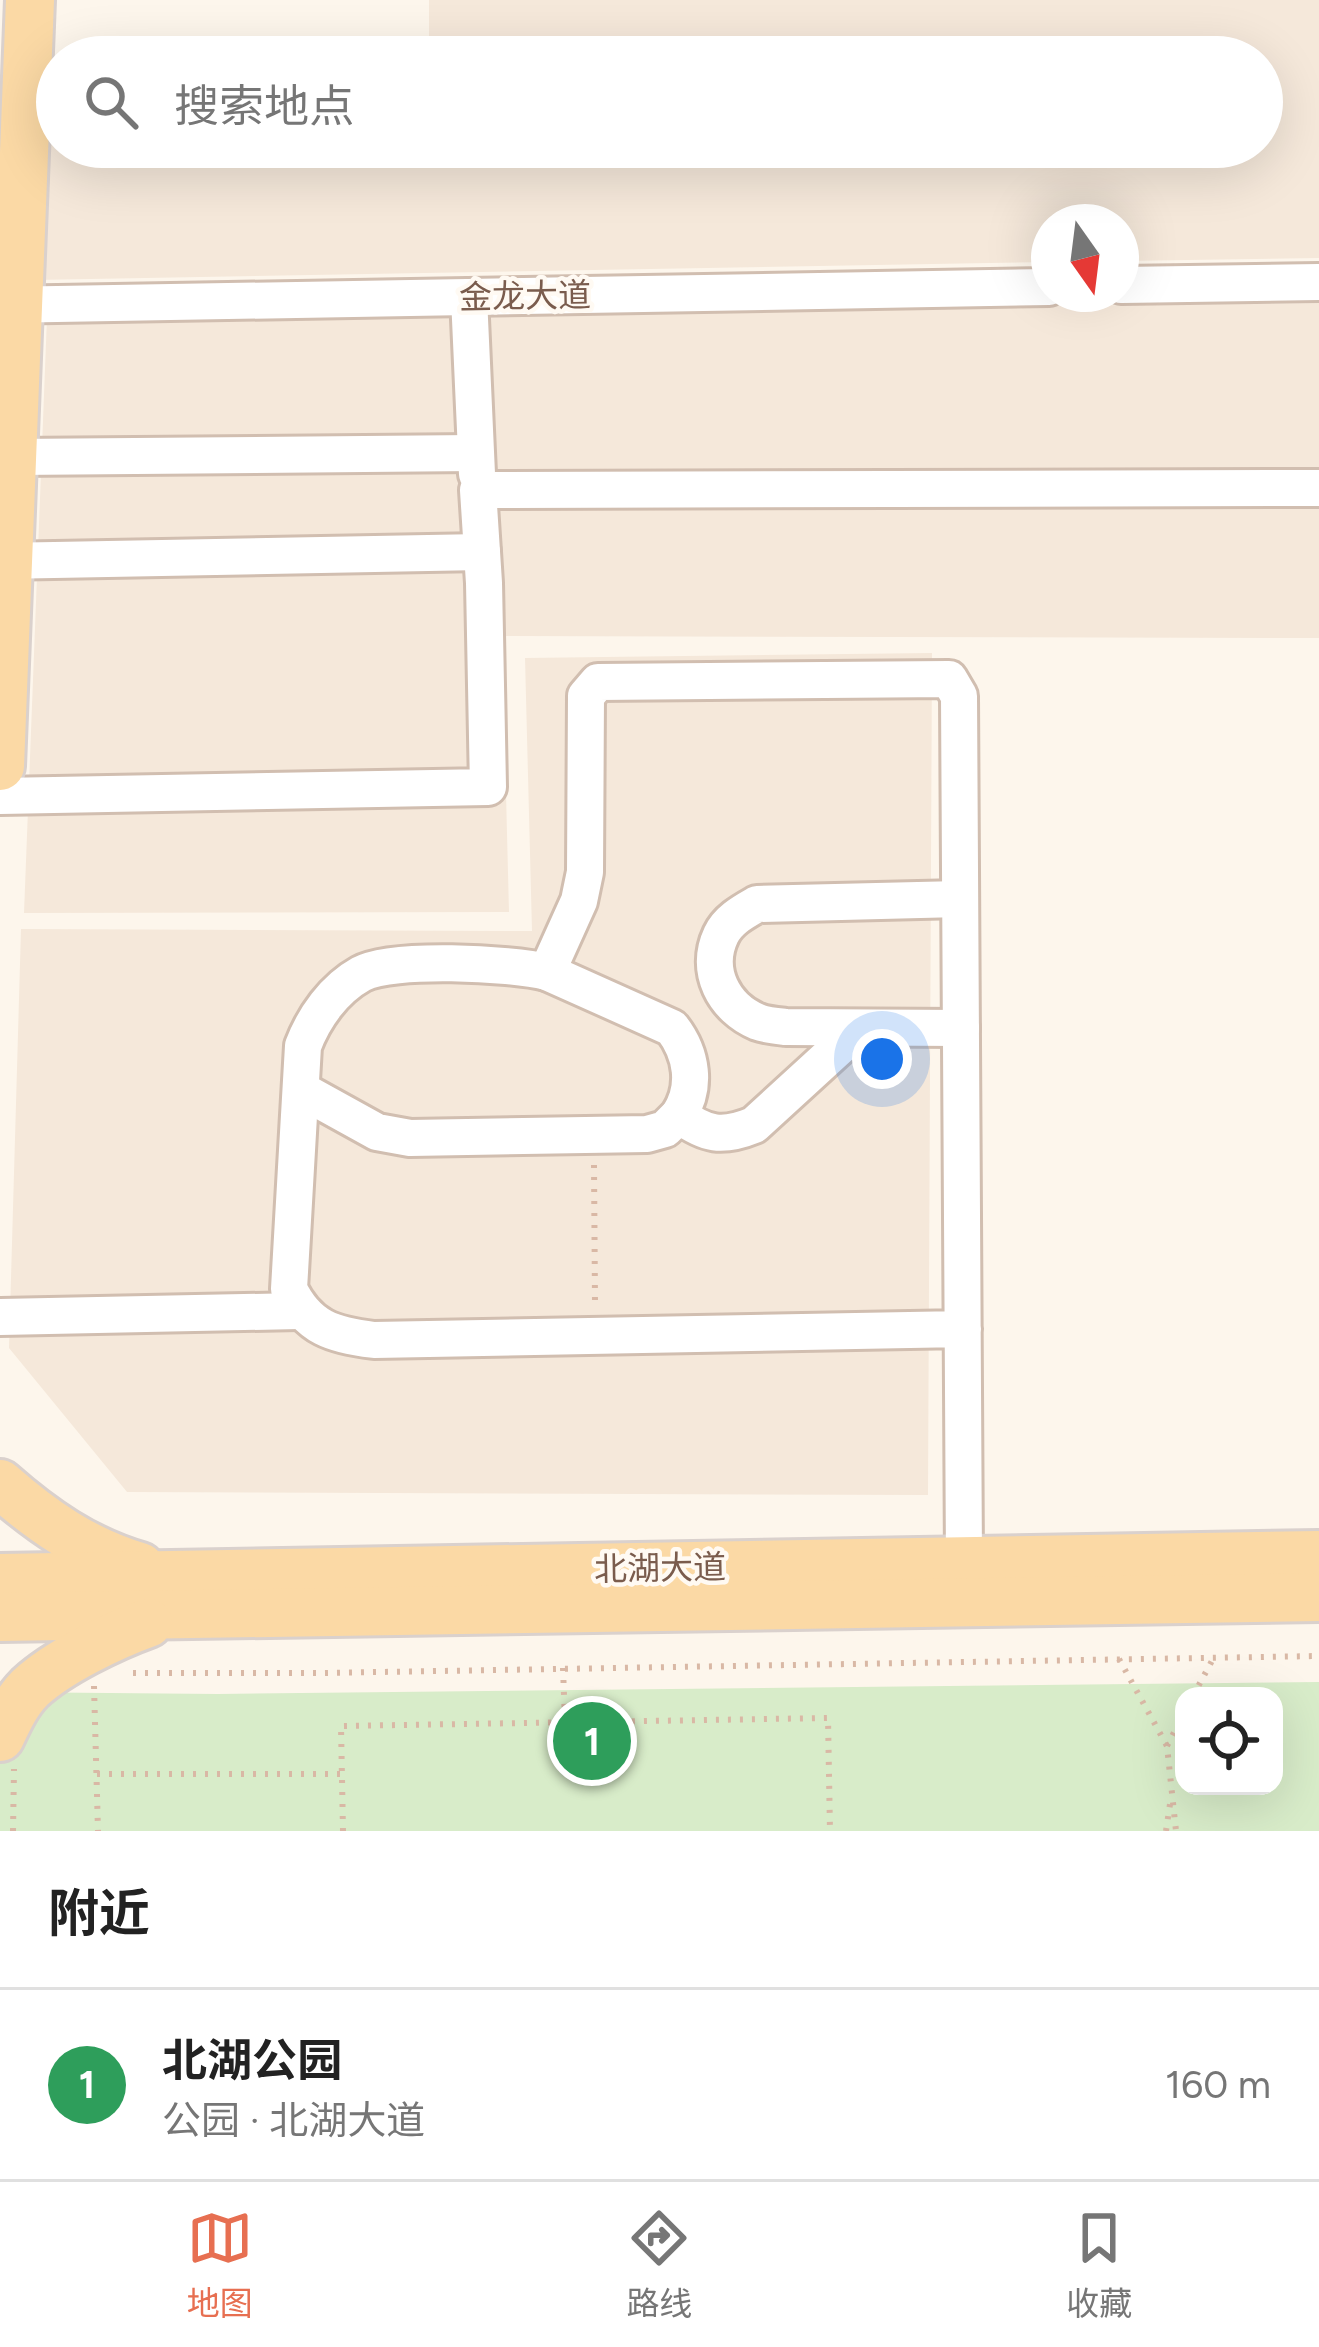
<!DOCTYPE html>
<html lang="zh">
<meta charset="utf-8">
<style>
body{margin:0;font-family:Figtree,"Noto Sans SC",sans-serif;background:#f6f6f6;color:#222}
.controls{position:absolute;right:36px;bottom:36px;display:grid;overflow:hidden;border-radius:24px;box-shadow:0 12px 48px #0002}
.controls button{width:108px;height:108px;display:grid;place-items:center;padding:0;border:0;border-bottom:3px solid #e0e0e0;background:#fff;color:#222;font:60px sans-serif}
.compass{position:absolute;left:1031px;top:204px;width:108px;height:108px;border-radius:50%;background:#fff;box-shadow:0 12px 48px #0002;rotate:166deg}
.you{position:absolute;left:882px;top:1059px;width:42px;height:42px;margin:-30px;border:9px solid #fff;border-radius:50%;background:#1a73e8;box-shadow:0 0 0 18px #1a73e833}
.badge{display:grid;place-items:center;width:78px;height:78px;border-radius:50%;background:#e76f51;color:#fff;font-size:39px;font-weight:700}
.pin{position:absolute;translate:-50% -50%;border:6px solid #fff;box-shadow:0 3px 12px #0006}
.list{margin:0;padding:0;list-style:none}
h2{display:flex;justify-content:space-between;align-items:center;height:156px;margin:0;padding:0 48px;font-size:51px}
h2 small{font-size:39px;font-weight:400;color:#767676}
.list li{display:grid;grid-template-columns:78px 1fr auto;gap:36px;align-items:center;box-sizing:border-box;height:192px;padding:0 48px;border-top:3px solid #e0e0e0}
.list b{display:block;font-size:45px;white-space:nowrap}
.list p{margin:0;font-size:39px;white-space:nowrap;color:#767676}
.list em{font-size:39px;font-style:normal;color:#767676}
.icon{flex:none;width:66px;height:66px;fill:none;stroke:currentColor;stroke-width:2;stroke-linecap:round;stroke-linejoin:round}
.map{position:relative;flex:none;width:1319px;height:1831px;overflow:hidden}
.search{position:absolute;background:#fff;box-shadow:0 12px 48px #0002;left:36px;right:36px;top:36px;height:132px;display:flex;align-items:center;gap:30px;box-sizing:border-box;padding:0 42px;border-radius:66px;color:#767676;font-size:45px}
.sheet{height:348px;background:#fff}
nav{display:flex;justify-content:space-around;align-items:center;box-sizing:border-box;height:168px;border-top:3px solid #e0e0e0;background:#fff;font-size:33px;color:#767676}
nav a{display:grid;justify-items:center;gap:6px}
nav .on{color:#e76f51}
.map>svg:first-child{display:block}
.residential{fill:#f5e8da}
.green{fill:#d8ecc9;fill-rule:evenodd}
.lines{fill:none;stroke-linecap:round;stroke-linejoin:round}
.minor-casing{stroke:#d1beb0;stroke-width:42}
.major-casing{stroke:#dad1cd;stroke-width:54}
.path{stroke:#d9b8a5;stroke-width:6;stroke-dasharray:3 9;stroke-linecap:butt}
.minor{stroke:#fff;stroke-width:36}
.major{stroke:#fbd9a5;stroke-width:48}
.labels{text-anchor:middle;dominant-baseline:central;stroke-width:9;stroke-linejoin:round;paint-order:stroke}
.street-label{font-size:33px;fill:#7a5c4d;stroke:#fffaf3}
</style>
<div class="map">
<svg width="1319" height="1831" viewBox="0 0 1319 1831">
<rect width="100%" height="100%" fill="#fdf6ec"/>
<!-- residential -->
<g class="residential">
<polygon points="429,0 1319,0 1319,258 1121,261 1121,222 1049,222 1049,262 35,280 42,82 57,82 57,147 1262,147 1262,57 429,57"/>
<polygon points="1319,303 1319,638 502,636 509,912 24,913 47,317"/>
<polygon points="932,653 928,1495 127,1492 9,1348 21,929 532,931 525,658"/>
</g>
<!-- green -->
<path class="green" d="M1319,1682V1831H0V1692L218,1694ZM1184,1696H1274V1786H1184Z"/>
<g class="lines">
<!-- minor casing -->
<g class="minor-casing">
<g id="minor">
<polyline points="1121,285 1319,282"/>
<polyline points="469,297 477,474"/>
<polyline points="0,305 1049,287"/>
<polyline points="14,457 475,453"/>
<polyline points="0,561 482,552"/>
<polyline points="0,796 488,787 484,583 478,490 1319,488"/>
<path d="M960,899L757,904C743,912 728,920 721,935C704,971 724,1008 758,1022C766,1025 777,1026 786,1027L961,1028"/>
<path d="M547,972L672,1028C692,1054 697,1087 679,1115C706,1135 722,1138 754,1125L860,1028"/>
<polyline points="301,1090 377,1132 410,1138 647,1134 665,1129 679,1115"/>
<polyline points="0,1317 299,1311"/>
<path d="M963,1329L374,1340C333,1335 308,1328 289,1289L303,1046C314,1017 334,989 361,974C392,957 510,963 547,972L579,901L585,872L586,696L598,682L949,679L959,696C960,985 963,1273 964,1562"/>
</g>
</g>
<!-- major casing -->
<g class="major-casing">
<g id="major">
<polyline points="0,766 30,0"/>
<path d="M0,1484C42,1521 85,1551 140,1567"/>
<polyline points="0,1578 1319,1555"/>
<polyline points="0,1617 1319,1597"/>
<path d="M0,1737C8,1720 16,1702 30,1688C58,1662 112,1636 148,1623"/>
</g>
</g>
<!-- path -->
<g class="path">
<polyline points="594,1165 595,1302"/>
<polyline points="1119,1659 1167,1746 1176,1831"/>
<polyline points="563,1668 565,1722"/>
<polyline points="133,1673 321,1673 1319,1656"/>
<polyline points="94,1686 98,1831"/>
<polyline points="1193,1696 1214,1657"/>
<polyline points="1167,1746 1184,1713"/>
<polyline points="97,1774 342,1774"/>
<polyline points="13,1831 14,1769"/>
<polyline points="343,1831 341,1726 828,1718 830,1831"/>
<polyline points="1166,1831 1170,1804"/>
</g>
<!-- minor -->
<use href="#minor" class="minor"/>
<!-- major -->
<use href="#major" class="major"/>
</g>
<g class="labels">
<!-- street labels -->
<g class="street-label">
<text transform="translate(525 296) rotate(-1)">金龙大道</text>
<text transform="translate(660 1568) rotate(-1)">北湖大道</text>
</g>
</g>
</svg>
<div class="controls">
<button><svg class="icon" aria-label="locate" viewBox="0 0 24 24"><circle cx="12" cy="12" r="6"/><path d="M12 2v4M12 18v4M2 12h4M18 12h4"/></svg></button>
</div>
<svg class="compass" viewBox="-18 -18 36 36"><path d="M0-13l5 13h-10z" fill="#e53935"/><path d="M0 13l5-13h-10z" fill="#767676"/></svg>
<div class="you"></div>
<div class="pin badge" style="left:592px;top:1741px;background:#2e9e5b">1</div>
<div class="search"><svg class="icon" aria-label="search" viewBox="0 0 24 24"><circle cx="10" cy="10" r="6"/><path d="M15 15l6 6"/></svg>搜索地点</div>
</div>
<section class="sheet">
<h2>附近<small></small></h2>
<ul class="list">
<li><span class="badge" style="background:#2e9e5b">1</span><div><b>北湖公园</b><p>公园 · 北湖大道</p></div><em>160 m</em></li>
</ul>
</section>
<nav>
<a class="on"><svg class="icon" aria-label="map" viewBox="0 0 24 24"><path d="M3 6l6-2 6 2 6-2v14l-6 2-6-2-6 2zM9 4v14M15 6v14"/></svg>地图</a>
<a><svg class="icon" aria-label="directions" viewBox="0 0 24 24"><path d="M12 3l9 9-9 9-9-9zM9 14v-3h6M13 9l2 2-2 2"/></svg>路线</a>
<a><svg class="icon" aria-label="saved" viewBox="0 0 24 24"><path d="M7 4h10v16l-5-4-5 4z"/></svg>收藏</a>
</nav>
